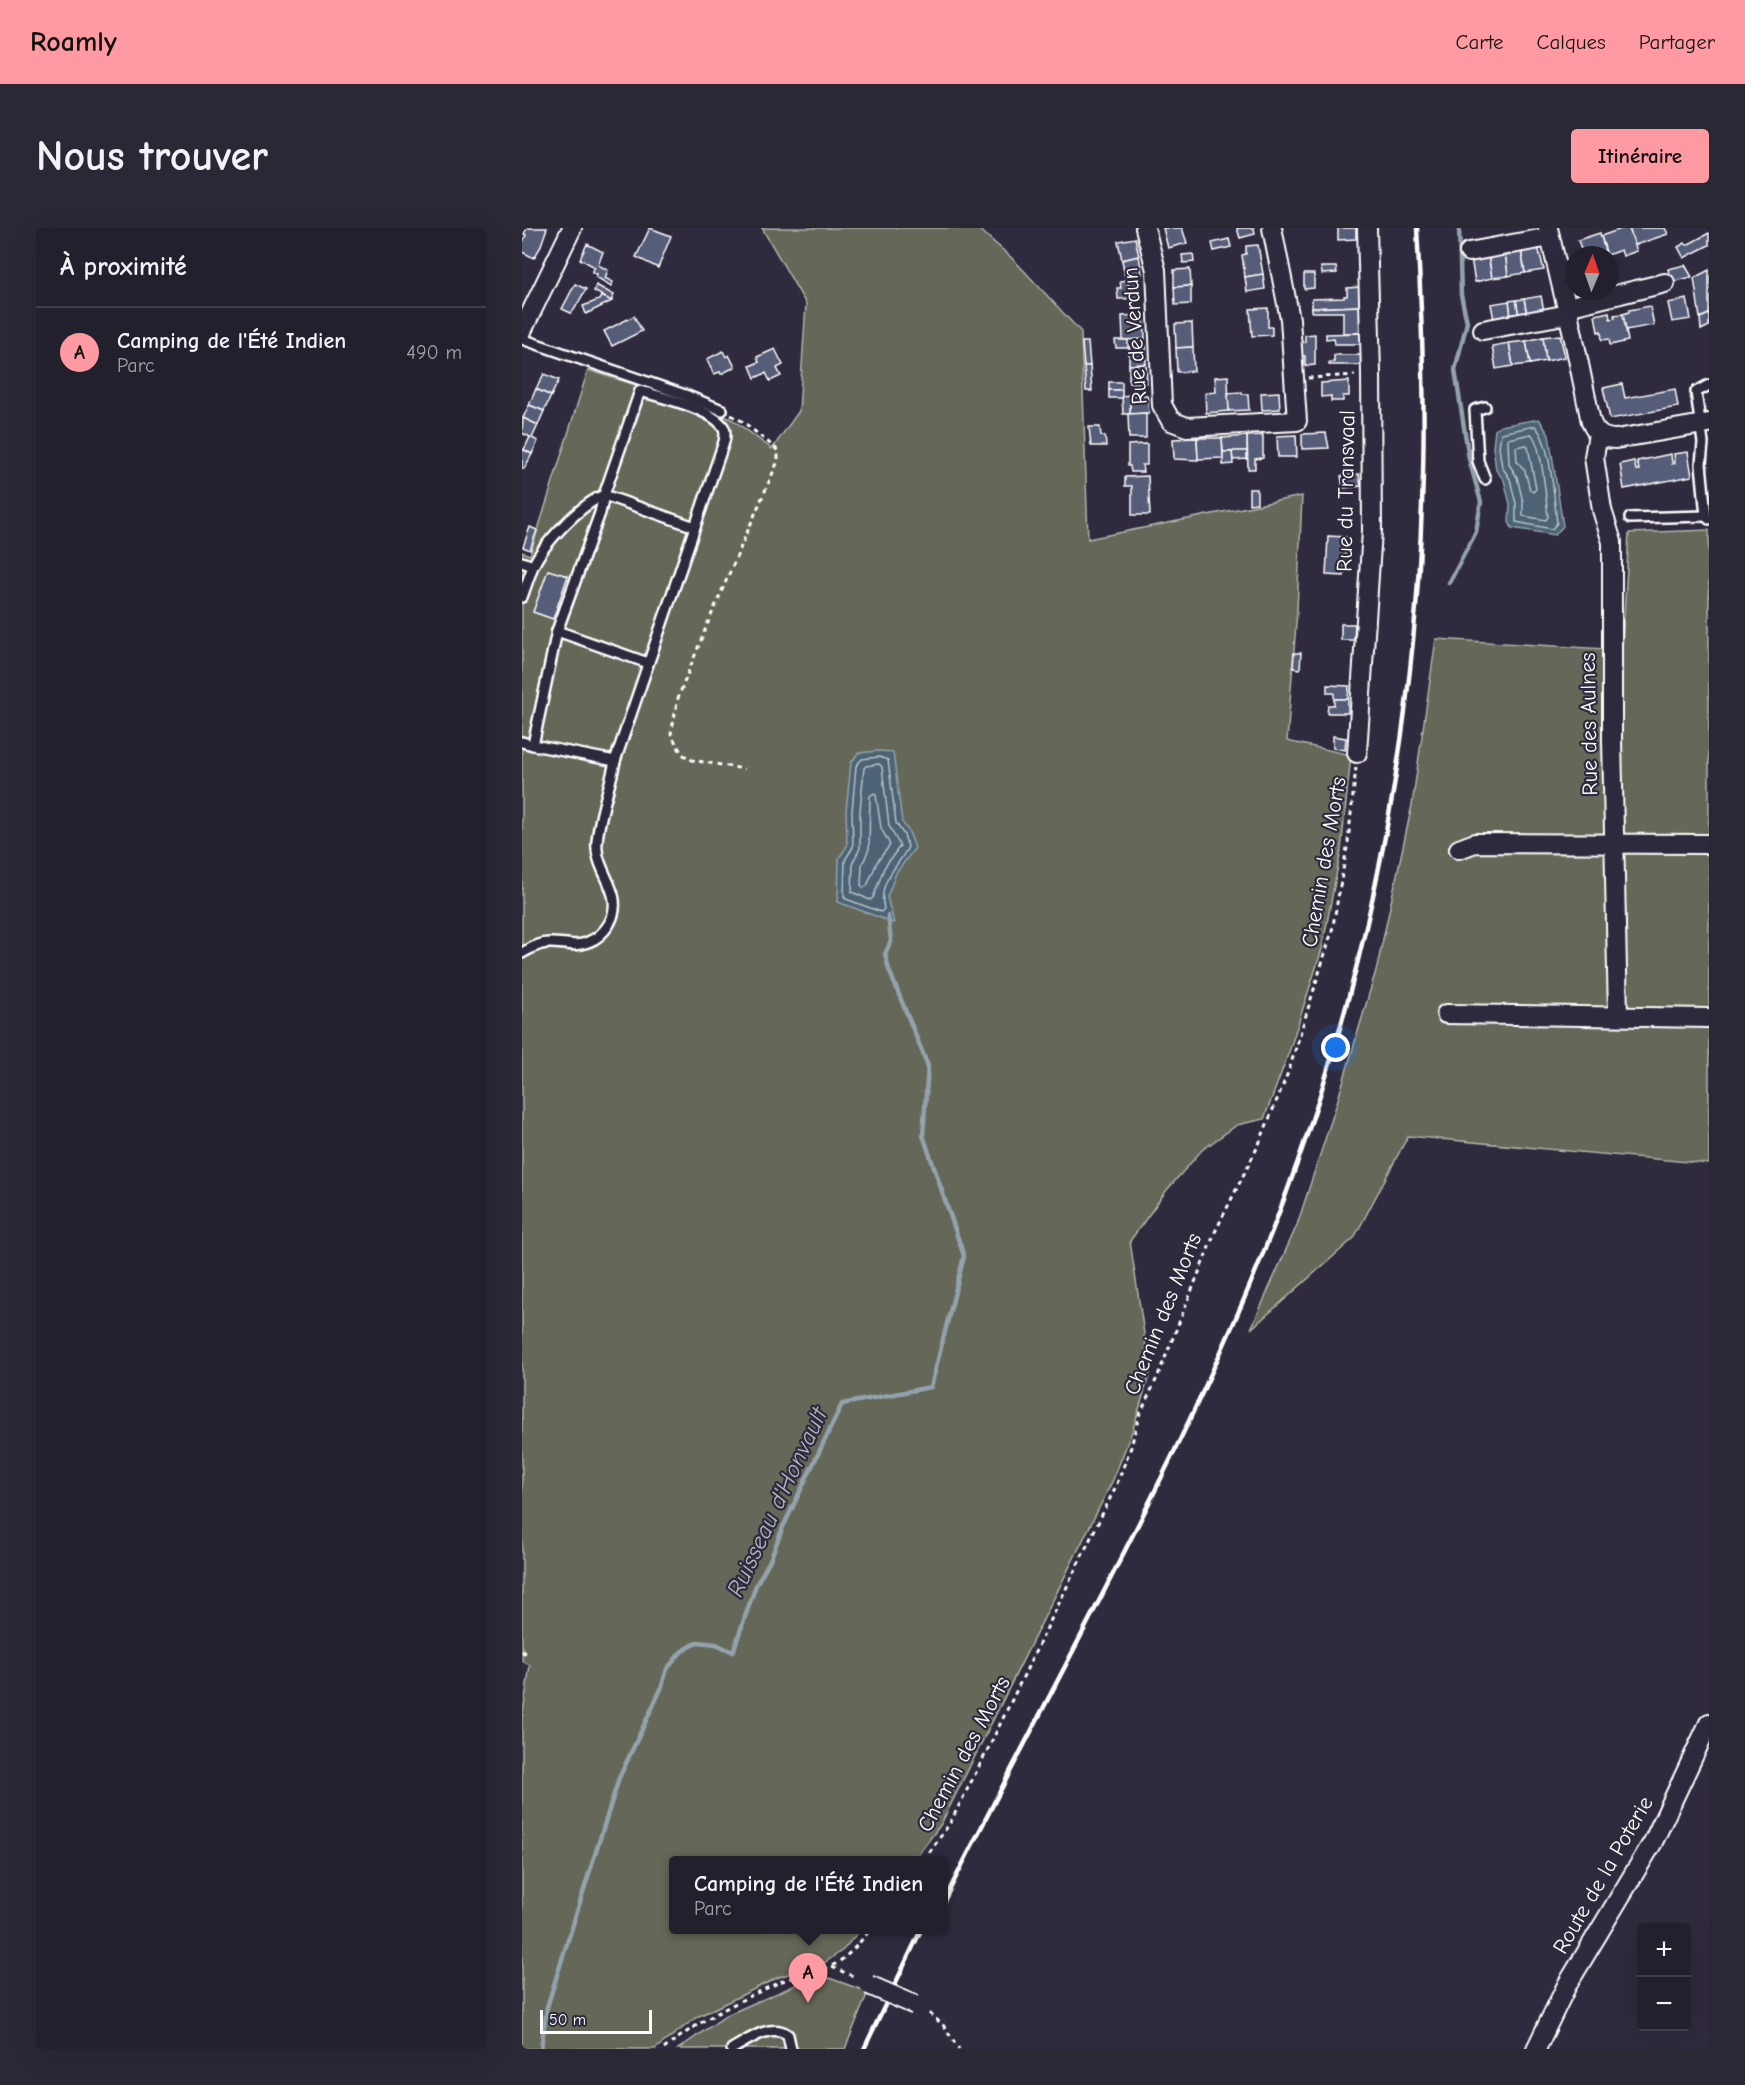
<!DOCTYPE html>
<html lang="fr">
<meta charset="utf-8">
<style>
body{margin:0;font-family:"Comic Neue",sans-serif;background:#2b2836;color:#f1f3f6}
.controls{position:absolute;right:18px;bottom:18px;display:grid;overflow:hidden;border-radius:6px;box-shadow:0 6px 24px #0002}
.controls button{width:54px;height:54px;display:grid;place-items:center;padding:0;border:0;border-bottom:2px solid #403e4a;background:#23202e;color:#f1f3f6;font:30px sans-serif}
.compass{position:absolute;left:1043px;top:18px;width:54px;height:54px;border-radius:50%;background:#23202e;box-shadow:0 6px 24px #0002;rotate:2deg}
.scale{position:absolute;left:18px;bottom:15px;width:112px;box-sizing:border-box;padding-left:6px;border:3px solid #fff;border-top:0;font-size:16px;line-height:21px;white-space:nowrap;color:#fff;-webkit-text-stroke:4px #2f2a3d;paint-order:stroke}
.you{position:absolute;left:814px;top:820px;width:21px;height:21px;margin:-15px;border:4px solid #fff;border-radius:50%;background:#1a73e8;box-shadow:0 0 0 9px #1a73e833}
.badge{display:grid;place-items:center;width:39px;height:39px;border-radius:50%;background:#ff9aa2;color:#111;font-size:20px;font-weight:700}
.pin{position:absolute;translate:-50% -50px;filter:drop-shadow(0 2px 3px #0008)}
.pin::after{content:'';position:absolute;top:32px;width:21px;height:18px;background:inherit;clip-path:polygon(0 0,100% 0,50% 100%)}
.popup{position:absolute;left:147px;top:1628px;width:279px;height:78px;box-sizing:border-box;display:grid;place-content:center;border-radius:6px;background:#23202e;filter:drop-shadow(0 2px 4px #0005);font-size:20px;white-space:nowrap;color:#a3a3aa}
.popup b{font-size:22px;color:#f1f3f6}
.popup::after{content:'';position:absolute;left:50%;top:100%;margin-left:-12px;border:12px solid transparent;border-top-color:#23202e}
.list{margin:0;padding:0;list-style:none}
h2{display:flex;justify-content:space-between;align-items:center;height:78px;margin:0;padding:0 24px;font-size:26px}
h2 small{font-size:20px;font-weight:400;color:#a3a3aa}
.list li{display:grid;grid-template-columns:39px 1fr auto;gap:18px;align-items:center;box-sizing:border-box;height:90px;padding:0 24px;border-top:2px solid #403e4a}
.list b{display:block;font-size:22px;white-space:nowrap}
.list p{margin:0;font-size:20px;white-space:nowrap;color:#a3a3aa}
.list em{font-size:20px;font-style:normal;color:#a3a3aa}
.map{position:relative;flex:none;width:1187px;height:1821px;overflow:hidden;border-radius:6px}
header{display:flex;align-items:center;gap:36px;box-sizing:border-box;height:84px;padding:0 30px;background:#ff9aa2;color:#111}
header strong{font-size:28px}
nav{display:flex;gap:33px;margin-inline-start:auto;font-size:21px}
.intro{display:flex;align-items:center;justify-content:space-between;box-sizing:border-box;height:144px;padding:0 36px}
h1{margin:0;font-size:42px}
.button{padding:15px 27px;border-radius:6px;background:#ff9aa2;color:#111;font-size:21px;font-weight:700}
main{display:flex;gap:36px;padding:0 36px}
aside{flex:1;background:#23202e;border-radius:6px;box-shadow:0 6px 24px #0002}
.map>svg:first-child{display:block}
.green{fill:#656759;stroke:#b2b3ac;stroke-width:1.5}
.water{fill:#4b6474;stroke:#93a2ac;stroke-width:1.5}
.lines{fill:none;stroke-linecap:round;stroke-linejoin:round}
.shore{stroke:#b7c1c7;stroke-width:1.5}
.stream{stroke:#93a2ac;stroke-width:4.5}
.building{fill:#575d79;stroke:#fff;stroke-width:1.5}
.lane-casing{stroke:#fff;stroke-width:14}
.street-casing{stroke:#fff;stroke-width:22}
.path{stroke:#fff;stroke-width:3;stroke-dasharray:4.5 4.5;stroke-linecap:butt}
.lane{stroke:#2f2a3d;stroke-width:9}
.street{stroke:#2f2a3d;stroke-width:18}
.rail{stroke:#fff;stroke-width:4.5}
.street-bridge-casing{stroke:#fff;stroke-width:22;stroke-linecap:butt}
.street-bridge{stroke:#2f2a3d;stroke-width:18}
.labels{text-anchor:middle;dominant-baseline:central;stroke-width:4.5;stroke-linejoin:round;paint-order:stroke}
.street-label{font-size:22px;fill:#fff;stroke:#2f2a3d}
.water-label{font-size:24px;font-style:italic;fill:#aeb9c0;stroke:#2f2a3d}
</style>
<header>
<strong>Roamly</strong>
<nav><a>Carte</a><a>Calques</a><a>Partager</a></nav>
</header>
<div class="intro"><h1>Nous trouver</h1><a class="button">Itinéraire</a></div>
<main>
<aside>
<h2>À proximité<small></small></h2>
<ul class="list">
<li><span class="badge">A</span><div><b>Camping de l'Été Indien</b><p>Parc</p></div><em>490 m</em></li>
</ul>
</aside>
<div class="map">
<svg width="1187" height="1821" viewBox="0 0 1187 1821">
<rect width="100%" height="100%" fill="#2f2a3d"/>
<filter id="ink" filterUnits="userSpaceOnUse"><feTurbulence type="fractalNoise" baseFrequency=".0167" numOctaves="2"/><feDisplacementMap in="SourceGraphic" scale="12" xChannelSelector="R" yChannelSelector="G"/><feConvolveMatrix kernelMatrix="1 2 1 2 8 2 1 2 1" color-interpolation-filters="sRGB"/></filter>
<g filter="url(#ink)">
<!-- green -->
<g class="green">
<polygon points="240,0 456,0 492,32 559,104 566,311 780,268 775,383 765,513 829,527 819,622 800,721 767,824 742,891 715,897 680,922 644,963 608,1013 628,1145 611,1201 591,1252 419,1596 392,1632 151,1632 151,1702 338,1702 321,1722 302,1735 257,1749 175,1789 133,1821 0,1821 0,1491 8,1437 0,1433 0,324 8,327 66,142 168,174 211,192 250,221 277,183 284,76"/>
<polygon points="1187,302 1187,936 886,908 832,1010 729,1101 775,997 814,878 855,739 890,577 914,411 1100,422 1107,305"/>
<polygon points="307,1750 346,1764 323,1821 156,1821 205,1787 287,1751"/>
</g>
<!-- water -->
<g class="water">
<polygon points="1017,191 1027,207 1041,298 1033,307 990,300 987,294 988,276 982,252 974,242 971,219 973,202 979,198"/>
<polygon points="357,523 371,524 380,594 387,604 393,620 374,645 365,669 372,695 316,674 317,630 325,618 324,583 329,535 336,525"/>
</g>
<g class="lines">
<!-- shore -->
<g class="shore">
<path d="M1013,198C1029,214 1032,271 1035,295L1030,301L994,294V276L988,251L980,239L977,219L979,205Z"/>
<path d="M1009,206C1020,215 1024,272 1026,289L1024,292L1001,288V274L995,249L987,236L986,211Z"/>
<polygon points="1004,217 1006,219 1014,261 1011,264 1008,262 1003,243 995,233 994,219"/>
<path d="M357,529L366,532L374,595L382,607L386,619C375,641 355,653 362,681L359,684L324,671L322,668L323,632L331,619L330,583L334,538L340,531Z"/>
<polygon points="357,536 360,539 367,598 378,618 362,640 351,670 348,672 330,664 331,634 338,620 338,583 342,540 344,538"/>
<polygon points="352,565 354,567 359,600 368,617 355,634 345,658 342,660 339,657 340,637 347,621 348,568"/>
</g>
<!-- stream -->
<g class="stream">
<polyline points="927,355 954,304 959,274 947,231 933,142 945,94 939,67 937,0"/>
<polyline points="19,1821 25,1779 97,1550 139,1461 145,1441 159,1424 176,1414 194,1416 211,1424 234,1357 248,1332 261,1299 320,1176 409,1159 442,1028 401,907 406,838 367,742 363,726 369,713 366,688"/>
</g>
</g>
<!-- building -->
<g class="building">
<polygon points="5,0 25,0 18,20 12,30 0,24 0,16 4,7 2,6"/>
<polygon points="128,0 149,8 136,40 114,29"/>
<polygon points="641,0 660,0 665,15 646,20"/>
<polygon points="715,0 732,0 733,6 718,10"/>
<polygon points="816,0 834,0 834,11 816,12"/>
<polygon points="1102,0 1107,0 1115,23 1101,28 1099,22 1085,27 1079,8"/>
<polygon points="1107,0 1143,0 1146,6 1113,17"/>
<polygon points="1078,5 1083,23 1071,27 1061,27 1056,12"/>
<polygon points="1187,5 1187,17 1162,30 1156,19 1163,15 1165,17"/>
<polygon points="613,10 617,28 600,32 596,13"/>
<polygon points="707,11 709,19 692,23 690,15"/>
<polygon points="65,16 81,24 76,37 86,42 83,50 91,54 89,58 74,49 75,46 70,44 73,39 58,31"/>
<polygon points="736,17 741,46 723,49 720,27 724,26 724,18"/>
<polygon points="1016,19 1022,42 1003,45 999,22"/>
<polygon points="999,22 1003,45 986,48 983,25"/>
<polygon points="983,25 986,48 970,50 966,27"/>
<polygon points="671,26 672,34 661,35 660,27"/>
<polygon points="966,27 970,50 953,54 949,30"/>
<polygon points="617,28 620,46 603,49 600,32"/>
<polygon points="1163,37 1170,49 1149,54 1146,41"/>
<polygon points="799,39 814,39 815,45 800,46"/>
<polygon points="668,41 669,58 652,59 652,42"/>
<polygon points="1187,42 1187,86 1178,90 1172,50"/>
<polygon points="741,46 743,61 725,64 723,49"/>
<polygon points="782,46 792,46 792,60 782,61"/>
<polygon points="606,52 606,57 617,56 618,70 596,71 595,60 599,60 598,53"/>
<polygon points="53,56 64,61 52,82 49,85 40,81"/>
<polygon points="74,57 92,67 89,73 72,63"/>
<polygon points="669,58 669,76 653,77 652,59"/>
<polygon points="838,59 838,78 790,80 790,71 822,70 822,68 825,68 825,60"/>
<polygon points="79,68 90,73 64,86 61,78 77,72"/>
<polygon points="1019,68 1022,84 1005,87 1002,71"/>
<polygon points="1002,71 1005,87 997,88 994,72"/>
<polygon points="1165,71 1169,91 1150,94 1146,75"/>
<polygon points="994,72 997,88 989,90 987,73"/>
<polygon points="987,73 989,90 972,92 969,76"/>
<polygon points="838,78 839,105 821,105 821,84 790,84 790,80"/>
<polygon points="1128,78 1132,97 1104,102 1101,86 1107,84 1107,82"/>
<polygon points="746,80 746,99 750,99 750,107 730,108 728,81"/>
<polygon points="1087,84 1088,91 1093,90 1092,87 1101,86 1106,113 1088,117 1087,111 1080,112 1079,103 1076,104 1073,87"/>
<polygon points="1187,86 1187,98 1179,102 1178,90"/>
<polygon points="622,87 623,111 601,112 600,88"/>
<polygon points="112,88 120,103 90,118 82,103"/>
<polygon points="670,95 671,119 654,120 653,96"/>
<polygon points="839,105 839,116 813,116 812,110 804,111 804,106"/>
<polygon points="793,106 793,137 783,138 783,128 777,128 777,114 783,114 783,107"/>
<polygon points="1038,107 1043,129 1024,133 1021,109"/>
<polygon points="1021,109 1024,133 1008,136 1004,113"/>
<polygon points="593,112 606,112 606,120 594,120"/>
<polygon points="1004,113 1008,136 991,138 987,115"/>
<polygon points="560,114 566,114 568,138 562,138"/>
<polygon points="987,115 991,138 974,141 970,118"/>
<polygon points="624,118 624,136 607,137 607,119"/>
<polygon points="671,119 672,143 655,144 654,120"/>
<polygon points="253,121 261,137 255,140 259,148 248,153 244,145 233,150 228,138 237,134 235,129"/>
<polygon points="201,123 204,129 207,127 213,139 199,146 198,144 192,146 185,131"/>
<polygon points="812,127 839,127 840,137 807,137 807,134 812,134"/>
<polygon points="624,136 625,155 607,155 607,137"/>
<polygon points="562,138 568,138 570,163 564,163"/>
<polygon points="22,146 37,152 29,168 14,161"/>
<polygon points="706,148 707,183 684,185 683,165 694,164 693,149"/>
<polygon points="827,153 827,168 821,168 821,173 809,173 809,168 799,169 799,155"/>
<rect x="587" y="154" width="13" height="8"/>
<polygon points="1100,156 1103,170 1153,161 1156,179 1088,191 1081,160"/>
<polygon points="14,161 29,168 22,183 7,177"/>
<rect x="587" y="162" width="13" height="8"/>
<polygon points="720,164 720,166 726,166 727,182 707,183 706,165"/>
<polygon points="757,164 758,181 740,182 739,165"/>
<polygon points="608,167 625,167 627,185 608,186"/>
<polygon points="608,167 608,186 601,186 600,168"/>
<polygon points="7,177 22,183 16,197 1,190"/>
<polygon points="624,185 624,210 607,210 606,186"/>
<polygon points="1,190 16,197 10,210 0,205"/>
<polygon points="578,199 579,208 583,208 584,218 569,218 567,199"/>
<polygon points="804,205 807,220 780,221 780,206"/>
<polygon points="741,207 741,230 733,231 733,241 726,241 725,208"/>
<polygon points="774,207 775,229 756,229 755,208"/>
<polygon points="725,208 725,223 701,224 700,210"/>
<polygon points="8,209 16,213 10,226 2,222"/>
<polygon points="675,210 676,232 652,231 651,211"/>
<polygon points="675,210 700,210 701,230 676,231"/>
<polygon points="625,216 625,237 620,237 621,244 609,244 608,238 606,238 606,217"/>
<polygon points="0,221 10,226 2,241 0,240"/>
<polygon points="712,223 725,223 725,231 711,232 710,224"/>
<polygon points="701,224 710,224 711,236 701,237"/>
<polygon points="1166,224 1170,248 1102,261 1098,236 1112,233 1114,242 1117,242 1115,233 1149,226 1150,236 1153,235 1152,226"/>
<polygon points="837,246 839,258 821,260 819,248"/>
<polygon points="626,248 628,287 610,287 610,258 603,258 603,249"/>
<polygon points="727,261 735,261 735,275 727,276"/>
<polygon points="8,299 15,302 8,322 1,319"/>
<polygon points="806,308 824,309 822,348 804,347"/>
<polygon points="26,342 46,348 31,391 11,384"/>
<polygon points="819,396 833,396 832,412 819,412"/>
<polygon points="772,425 779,425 778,441 771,440"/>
<polygon points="805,457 827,458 826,471 812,471 812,465 805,465"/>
<polygon points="812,471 826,471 826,485 805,485 806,477 812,477"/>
<polygon points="811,508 824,510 823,522 811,520"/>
</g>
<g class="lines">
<!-- lane casing -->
<g class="lane-casing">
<g id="lane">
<polyline points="0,111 163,167 200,182"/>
<polyline points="1187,157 1174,164 1181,215 1179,236 1184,288 1187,291"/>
<polyline points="963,179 953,182 956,233 963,251"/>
<polyline points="1108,290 1184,288"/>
<path d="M0,334L11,338C22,315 58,277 82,267L173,299"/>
<polyline points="0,369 11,338"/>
<polyline points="35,403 126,435"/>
<path d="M0,514L11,517L93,533L202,214C203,209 204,205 202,200C191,181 139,169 118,163L82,267L78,285L35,403L11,517"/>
<path d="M0,725C8,721 16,715 26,715C40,714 53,720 66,714C75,711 82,704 87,696C105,665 72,644 75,614C77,587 88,560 93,533"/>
<path d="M210,1821C225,1813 249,1794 266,1807L269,1821"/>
</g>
</g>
<!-- street casing -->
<g class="street-casing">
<g id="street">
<polyline points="623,0 634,42 640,177 649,193 665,199 775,193 768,91 750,0"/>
<path d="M1026,0L1050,102L1069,194C1074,206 1081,211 1094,211L1187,195"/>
<polyline points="947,24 1028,9"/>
<polyline points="1045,79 1143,55"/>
<polyline points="961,102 1047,86"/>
<polyline points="0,103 50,0"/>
<polyline points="1076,206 1072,229 1080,282 1090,314 1090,511 1096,788"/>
<polyline points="835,525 850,303 849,145 845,0"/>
<polyline points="937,621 953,615 1187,616"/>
<polyline points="924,786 1187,790"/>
<polyline points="1014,1821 1045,1757 1131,1614 1187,1495"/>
</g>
</g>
<!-- path -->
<g class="path">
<polyline points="786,150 833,147"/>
<polyline points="209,187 220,193 252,219 256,223 256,233 185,397 156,470 149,506 160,526 170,532 222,541"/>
<polyline points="0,1423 4,1426"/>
<polyline points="402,1632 428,1595 465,1523 594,1258 609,1219 617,1188 635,1150 693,1004 737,916 767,842 810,703 826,614 834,539"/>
<polyline points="310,1739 333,1749"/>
<polyline points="407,1785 421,1797 437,1821"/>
<path d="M142,1821C176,1793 218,1772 258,1754C274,1747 292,1745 307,1739C323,1733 338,1714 348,1702"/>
</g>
<!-- lane -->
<use href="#lane" class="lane"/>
<!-- street -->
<use href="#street" class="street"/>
<!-- rail -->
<g class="rail">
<path d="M421,1675C525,1466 643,1262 733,1045C834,802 891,539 900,276C904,184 900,92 895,0"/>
<polyline points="342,1821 399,1702"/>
</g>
<!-- street-bridge casing -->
<g class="street-bridge-casing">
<polyline id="street-bridge" points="347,1757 393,1777"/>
</g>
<!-- street-bridge -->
<use href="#street-bridge" class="street-bridge"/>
</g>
</g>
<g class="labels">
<!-- street labels -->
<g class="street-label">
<text transform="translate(613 108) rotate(-94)">Rue de Verdun</text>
<text transform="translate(824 263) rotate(-89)">Rue du Transvaal</text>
<text transform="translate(1067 496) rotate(-91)">Rue des Aulnes</text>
<text transform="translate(802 634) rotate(-80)">Chemin des Morts</text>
<text transform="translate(641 1086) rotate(-68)">Chemin des Morts</text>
<text transform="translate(442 1526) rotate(-62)">Chemin des Morts</text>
<text transform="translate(1081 1647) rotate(-60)">Route de la Poterie</text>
</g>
<!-- water labels -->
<g class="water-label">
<text transform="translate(255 1274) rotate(-65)">Ruisseau d'Honvault</text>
</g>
</g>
</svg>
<div class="controls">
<button>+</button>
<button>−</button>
</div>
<svg class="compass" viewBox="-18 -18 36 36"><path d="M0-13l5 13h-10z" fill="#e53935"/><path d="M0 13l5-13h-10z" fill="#a3a3aa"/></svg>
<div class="scale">50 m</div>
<div class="you"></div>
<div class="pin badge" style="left:286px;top:1775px">A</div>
<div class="popup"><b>Camping de l'Été Indien</b>Parc</div>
</div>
</main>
